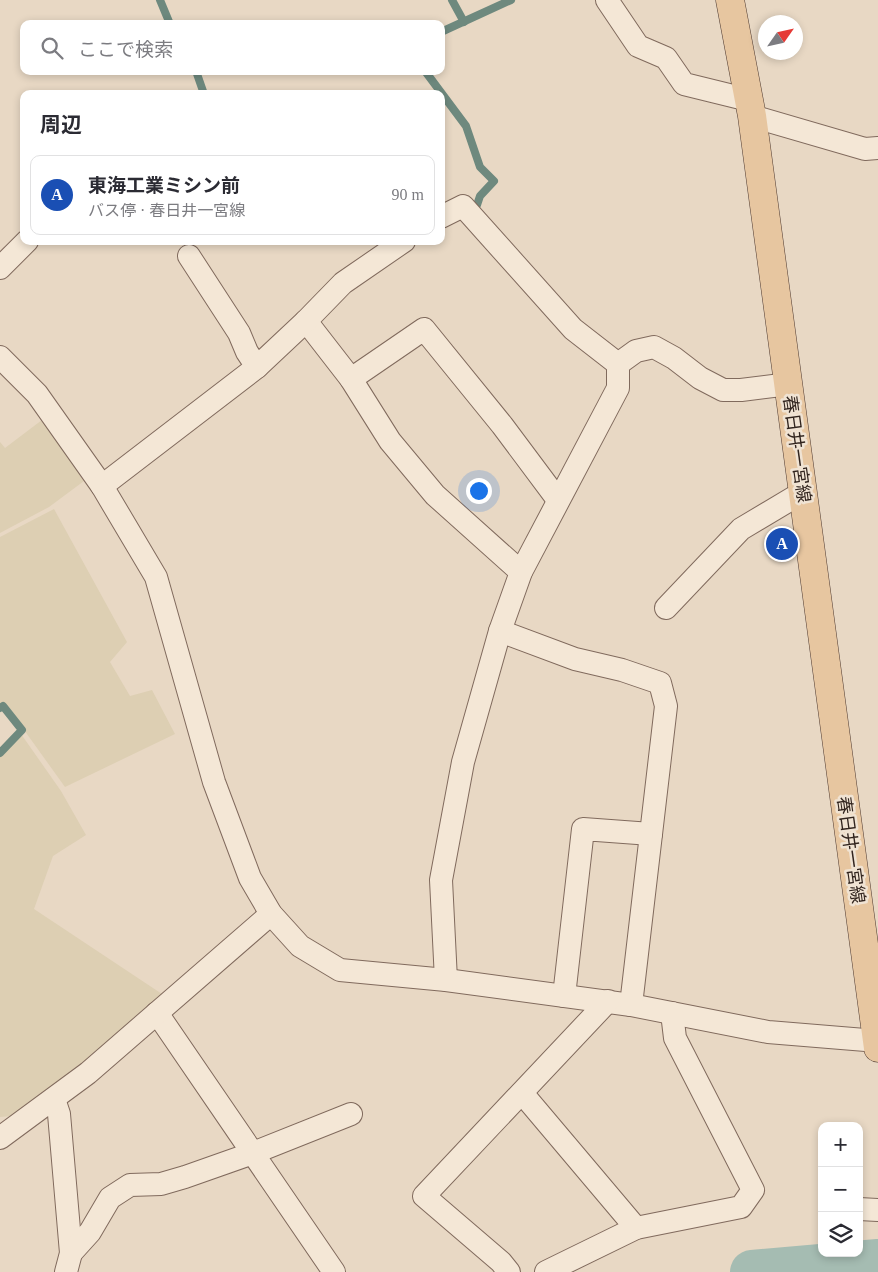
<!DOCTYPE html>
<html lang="ja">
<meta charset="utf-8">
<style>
body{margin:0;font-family:"Times New Roman","Noto Sans JP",serif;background:#f2f2f3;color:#2b2b33}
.controls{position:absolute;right:15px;bottom:15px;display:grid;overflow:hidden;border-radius:10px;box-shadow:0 2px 8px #0003}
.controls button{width:45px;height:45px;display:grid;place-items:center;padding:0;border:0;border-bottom:1px solid #e1e1e2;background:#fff;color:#2b2b33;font:25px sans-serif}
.compass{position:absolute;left:758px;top:15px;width:45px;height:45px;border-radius:50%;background:#fff;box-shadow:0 2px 8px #0003;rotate:56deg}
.you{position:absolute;left:478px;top:490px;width:18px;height:18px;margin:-12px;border:4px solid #fff;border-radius:50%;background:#1a73e8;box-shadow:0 0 0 8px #1a73e833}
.badge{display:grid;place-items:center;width:32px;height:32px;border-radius:50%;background:#111827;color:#fff;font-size:16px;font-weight:700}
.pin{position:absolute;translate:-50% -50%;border:2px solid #fff;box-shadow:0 1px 5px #0006}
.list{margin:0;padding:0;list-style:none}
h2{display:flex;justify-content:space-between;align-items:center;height:65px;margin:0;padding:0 20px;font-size:21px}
h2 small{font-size:16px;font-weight:400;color:#7c7c81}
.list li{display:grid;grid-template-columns:32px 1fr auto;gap:15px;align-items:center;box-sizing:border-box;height:80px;margin:0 10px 10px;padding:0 10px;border:1px solid #e1e1e2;border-radius:10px}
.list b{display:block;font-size:19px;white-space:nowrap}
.list p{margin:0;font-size:16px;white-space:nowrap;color:#7c7c81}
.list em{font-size:16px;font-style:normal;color:#7c7c81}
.icon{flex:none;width:28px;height:28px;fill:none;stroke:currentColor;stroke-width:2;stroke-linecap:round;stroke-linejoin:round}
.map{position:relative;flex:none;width:878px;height:1272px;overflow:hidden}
.search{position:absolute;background:#fff;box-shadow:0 2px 8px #0003;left:20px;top:20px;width:425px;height:55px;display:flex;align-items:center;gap:12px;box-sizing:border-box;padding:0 18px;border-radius:10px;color:#7c7c81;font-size:19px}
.panel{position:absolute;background:#fff;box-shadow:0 2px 8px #0003;left:20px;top:90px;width:425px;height:155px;border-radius:10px}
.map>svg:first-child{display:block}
.farmland{fill:#ddcfb3}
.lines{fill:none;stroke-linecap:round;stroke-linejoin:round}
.stream{stroke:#6e897e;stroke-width:8}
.river{stroke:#a5bcb2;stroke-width:44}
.minor-casing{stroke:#806a5d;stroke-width:24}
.primary-casing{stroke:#4f3a31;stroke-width:29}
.minor{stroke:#f4e7d6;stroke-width:22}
.primary{stroke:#e7c6a0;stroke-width:28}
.labels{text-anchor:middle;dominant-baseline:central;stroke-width:5;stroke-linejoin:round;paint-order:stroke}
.street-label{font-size:18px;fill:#32251f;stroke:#f0e3d3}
</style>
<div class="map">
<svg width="878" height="1272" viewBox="0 0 878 1272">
<rect width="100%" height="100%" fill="#e8d8c4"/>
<!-- farmland -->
<g class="farmland">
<polygon points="42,420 84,481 49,507 0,533 0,442 5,448"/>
<polygon points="54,509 127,642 110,662 130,696 152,690 175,734 65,787 4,702 0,705 0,537"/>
<polygon points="21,734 61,791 86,835 53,856 34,909 162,994 83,1063 12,1116 0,1117 0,756"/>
</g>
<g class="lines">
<!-- stream -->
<g class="stream">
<polyline points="160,0 170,24"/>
<polyline points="452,0 464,22"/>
<polyline points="441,32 511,0"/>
<polyline points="196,71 204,94"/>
<polyline points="425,71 466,126 480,167 494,181 480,196 477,205 474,207"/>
<polyline points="0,708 3,706 22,730 0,753"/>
</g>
<!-- river -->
<polyline class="river" points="752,1272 878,1261"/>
<!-- minor casing -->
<g class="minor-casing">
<g id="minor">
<polyline points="607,0 638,46 666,58 684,84 749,100"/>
<polyline points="752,116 865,149 878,148"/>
<polyline points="441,217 463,206 573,329 618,364"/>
<polyline points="189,256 239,333 247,352 257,367"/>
<polyline points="0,268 27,241"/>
<polyline points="306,321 351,379 390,441 435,495 521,572"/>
<polyline points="0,357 37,394 102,486 156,577 214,782 250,878 271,914 300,946 340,970 446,980 631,1005 768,1032 878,1041"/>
<polyline points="351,379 424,329 502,425 558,500"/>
<polyline points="102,486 257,367 306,321 343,283 404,241"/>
<polyline points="666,608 741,529 803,492"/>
<polyline points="500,631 575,659 622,670 660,683 666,706 631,1005"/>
<polyline points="446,980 441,880 463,762 500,631 521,572 618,388 618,364 636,351 654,347 674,358 700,378 723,390 741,390 789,384"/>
<polyline points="564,996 583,829 651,834"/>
<polyline points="157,1013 334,1272"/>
<polyline points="522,1093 636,1228"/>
<polyline points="54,1099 59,1114 71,1253 66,1272"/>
<polyline points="0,1138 88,1073 271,914"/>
<polyline points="859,1209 878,1210"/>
<polyline points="71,1253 90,1232 110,1198 130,1185 161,1184 185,1177 253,1153 351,1114"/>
<polyline points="509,1272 501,1262 424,1196 608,1001"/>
<polyline points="546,1272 636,1228 741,1207 753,1190 675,1038 672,1013"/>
</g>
</g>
<!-- primary casing -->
<g class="primary-casing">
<polyline id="primary" points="730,0 752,116 878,1048"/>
</g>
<!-- minor -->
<use href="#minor" class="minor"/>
<!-- primary -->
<use href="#primary" class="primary"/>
</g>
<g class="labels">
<!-- street labels -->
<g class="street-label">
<text transform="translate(797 449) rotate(82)">春日井一宮線</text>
<text transform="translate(851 850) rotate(82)">春日井一宮線</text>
</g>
</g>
</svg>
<div class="controls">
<button>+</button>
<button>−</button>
<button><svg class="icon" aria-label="layers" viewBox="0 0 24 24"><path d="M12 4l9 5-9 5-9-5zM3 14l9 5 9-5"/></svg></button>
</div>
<svg class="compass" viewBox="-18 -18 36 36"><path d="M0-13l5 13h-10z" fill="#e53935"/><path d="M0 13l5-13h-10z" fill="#7c7c81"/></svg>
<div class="you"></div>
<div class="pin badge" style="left:782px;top:544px;background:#1a4fb4">A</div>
<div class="search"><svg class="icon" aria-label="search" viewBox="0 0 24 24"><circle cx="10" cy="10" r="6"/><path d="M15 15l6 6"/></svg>ここで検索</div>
<section class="panel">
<h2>周辺<small></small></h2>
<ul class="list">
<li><span class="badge" style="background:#1a4fb4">A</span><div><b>東海工業ミシン前</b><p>バス停 · 春日井一宮線</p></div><em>90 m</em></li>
</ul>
</section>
</div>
